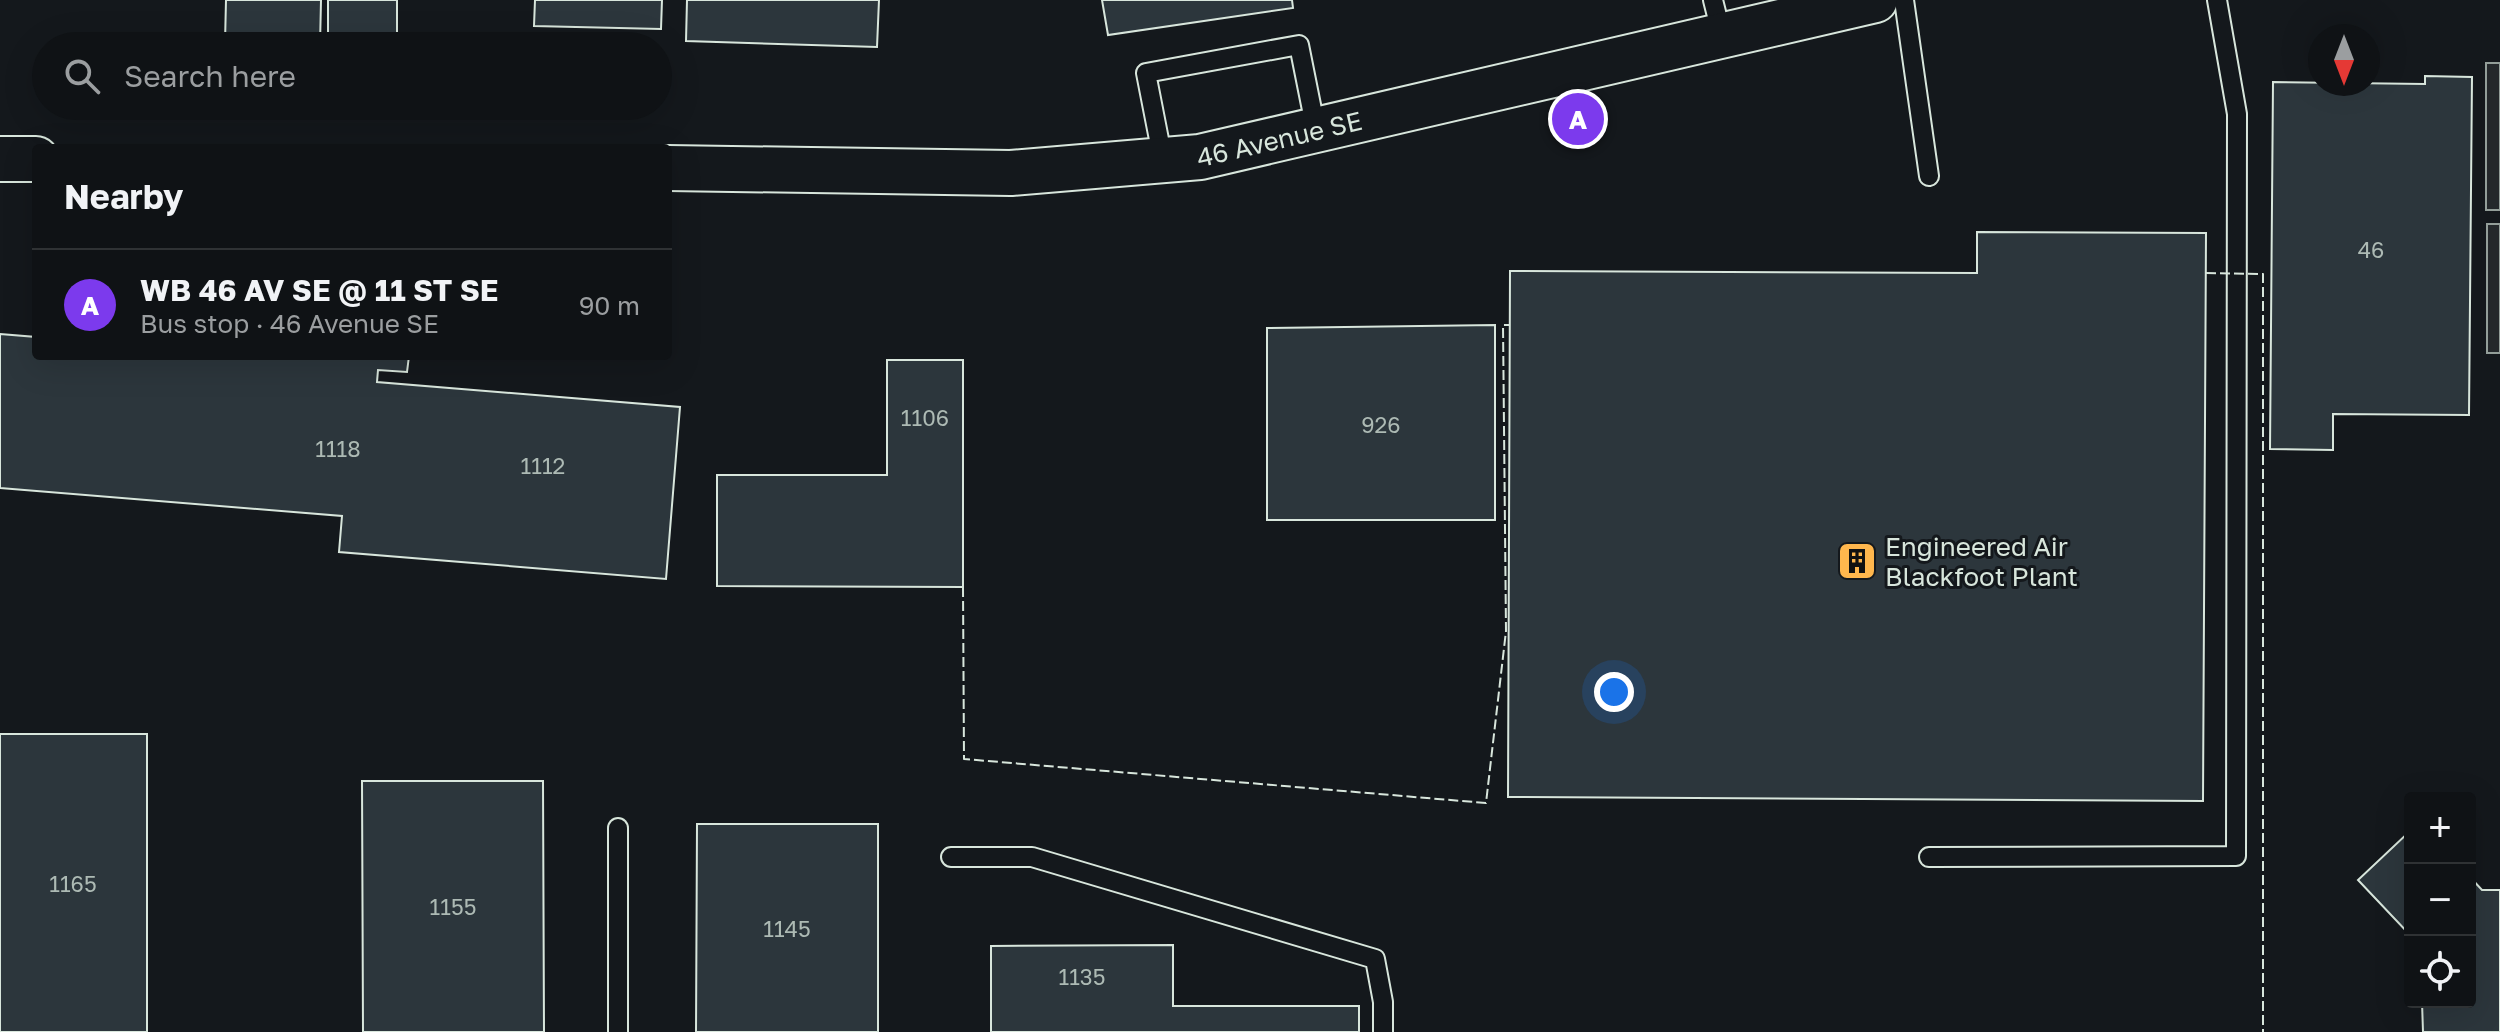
<!DOCTYPE html>
<meta charset="utf-8">
<style>
body{margin:0;font-family:"Golos Text",sans-serif;background:#1d2022;color:#f1f3f6}
.controls{position:absolute;right:24px;bottom:24px;display:grid;overflow:hidden;border-radius:8px;box-shadow:0 8px 32px #0002}
.controls button{width:72px;height:72px;display:grid;place-items:center;padding:0;border:0;border-bottom:2px solid #2f3234;background:#0f1215;color:#f1f3f6;font:40px sans-serif}
.compass{position:absolute;left:2308px;top:24px;width:72px;height:72px;border-radius:50%;background:#0f1215;box-shadow:0 8px 32px #0002;rotate:180deg}
.you{position:absolute;left:1614px;top:692px;width:28px;height:28px;margin:-20px;border:6px solid #fff;border-radius:50%;background:#1a73e8;box-shadow:0 0 0 12px #1a73e833}
.badge{display:grid;place-items:center;width:52px;height:52px;border-radius:50%;background:#7c3aed;color:#fff;font-size:26px;font-weight:700}
.pin{position:absolute;translate:-50% -50%;border:4px solid #fff;box-shadow:0 2px 8px #0006}
.list{margin:0;padding:0;list-style:none}
h2{display:flex;justify-content:space-between;align-items:center;height:104px;margin:0;padding:0 32px;font-size:34px}
h2 small{font-size:26px;font-weight:400;color:#9b9ea0}
.list li{display:grid;grid-template-columns:52px 1fr auto;gap:24px;align-items:center;box-sizing:border-box;height:112px;padding:0 32px;border-top:2px solid #2f3234}
.list b{display:block;font-size:30px;white-space:nowrap}
.list p{margin:0;font-size:26px;white-space:nowrap;color:#9b9ea0}
.list em{font-size:26px;font-style:normal;color:#9b9ea0}
.icon{flex:none;width:44px;height:44px;fill:none;stroke:currentColor;stroke-width:2;stroke-linecap:round;stroke-linejoin:round}
.map{position:relative;flex:none;width:2500px;height:1032px;overflow:hidden}
.search{position:absolute;background:#0f1215;box-shadow:0 8px 32px #0002;left:32px;top:32px;width:640px;height:88px;display:flex;align-items:center;gap:20px;box-sizing:border-box;padding:0 28px;border-radius:44px;color:#9b9ea0;font-size:30px}
.panel{position:absolute;background:#0f1215;box-shadow:0 8px 32px #0002;left:32px;top:144px;width:640px;height:216px;border-radius:8px}
.map>svg:first-child{display:block}
.parking{fill:#24282b;stroke:#939e99;stroke-width:2}
.building{fill:#2c363c;stroke:#d8e6dc;stroke-width:2}
.lines{fill:none;stroke-linecap:round;stroke-linejoin:round}
.lane-casing{stroke:#d8e6dc;stroke-width:22}
.secondary-casing{stroke:#d8e6dc;stroke-width:48}
.lane{stroke:#14181c;stroke-width:18}
.secondary{stroke:#14181c;stroke-width:44}
.fence{stroke:#d8e6dc;stroke-width:2;stroke-dasharray:10 4;stroke-linecap:butt}
.labels{text-anchor:middle;dominant-baseline:central;stroke-width:6;stroke-linejoin:round;paint-order:stroke}
.number-label{font-size:22px;fill:#adbab4}
.street-label{font-size:26px;fill:#d8e6dc;stroke:#14181c}
.poi-label{font-size:26px;fill:#d8e6dc;stroke:#14181c;text-anchor:start}
</style>
<div class="map">
<svg width="2500" height="1032" viewBox="0 0 2500 1032">
<rect width="100%" height="100%" fill="#14181c"/>
<!-- parking -->
<g class="parking">
<rect x="2486" y="63" width="14" height="147"/>
<polygon points="2500,224 2500,353 2487,353 2487,224"/>
</g>
<!-- building -->
<g class="building">
<polygon points="226,0 321,0 320,45 225,43"/>
<polygon points="328,0 397,0 397,46 328,44"/>
<polygon points="535,0 662,0 661,29 534,26"/>
<polygon points="687,0 879,0 877,47 686,41"/>
<polygon points="1102,0 1292,0 1293,8 1108,35"/>
<polygon points="2425,76 2472,77 2469,415 2333,414 2333,450 2270,449 2273,82 2425,84"/>
<polygon points="1977,232 2206,233 2203,801 1508,797 1510,271 1977,273"/>
<polygon points="1495,325 1495,520 1267,520 1267,328"/>
<polygon points="0,334 36,337 36,356 409,356 407,372 378,370 377,382 680,407 666,579 339,552 342,516 0,488"/>
<polygon points="887,360 963,360 963,587 717,586 717,475 887,475"/>
<rect x="0" y="734" width="147" height="298"/>
<polygon points="362,781 543,781 544,1032 363,1032"/>
<polygon points="697,824 878,824 878,1032 696,1032"/>
<polygon points="2410,831 2410,935 2358,880"/>
<polygon points="2470,877 2482,890 2500,890 2500,1032 2423,1032 2422,1002 2470,1002"/>
<polygon points="1173,945 1173,1006 1359,1006 1359,1032 991,1032 991,946"/>
</g>
<g class="lines">
<!-- lane casing -->
<g class="lane-casing">
<g id="lane">
<polyline points="1713,0 1722,36"/>
<polyline points="1904,0 1929,176"/>
<polyline points="1163,160 1146,73 1299,45 1316,130"/>
<polyline points="618,828 618,1032"/>
<polyline points="951,857 1032,857 1375,959 1383,1002 1383,1032"/>
<polyline points="1929,857 2236,856 2237,114 2217,0"/>
</g>
</g>
<!-- secondary casing -->
<g class="secondary-casing">
<g id="secondary">
<polyline points="0,159 36,159"/>
<path id="s1" d="M668,168L1011,173L1200,157L1875,0"/>
</g>
</g>
<!-- lane -->
<use href="#lane" class="lane"/>
<!-- secondary -->
<use href="#secondary" class="secondary"/>
<!-- fence -->
<g class="fence">
<polyline points="2206,273 2263,274 2263,1032"/>
<polyline points="963,587 964,759 1486,803 1506,631 1503,325 1510,325"/>
</g>
</g>
<!-- icons -->
<defs>
<g id="building-square" transform="scale(2)"><rect x="-9" y="-9" width="18" height="18" rx="4" fill="#ffb74d" stroke="#14181c"/><path d="M-4-6H4V6H1V3H-1V6H-4ZM-2.5-4.3h1.7v1.8h-1.7ZM.8-4.3h1.7v1.8H.8ZM-2.5-1h1.7V.8h-1.7ZM.8-1h1.7V.8H.8Z" fill="#111"/></g>
</defs>
<g fill-rule="evenodd">
<use href="#building-square" x="1857" y="561"/>
</g>
<g class="labels">
<!-- number labels -->
<g class="number-label">
<text x="2371" y="249">46</text>
<text x="925" y="417">1106</text>
<text x="1381" y="424">926</text>
<text x="338" y="448">1118</text>
<text x="543" y="465">1112</text>
<text x="73" y="883">1165</text>
<text x="453" y="906">1155</text>
<text x="787" y="928">1145</text>
<text x="1082" y="976">1135</text>
</g>
<!-- street labels -->
<g class="street-label">
<text stroke="none"><textPath href="#s1" startOffset="614">46 Avenue SE</textPath></text>
</g>
<!-- poi labels -->
<g class="poi-label">
<text x="1885" y="546">Engineered Air<tspan x="1885" dy="30">Blackfoot Plant</tspan></text>
</g>
</g>
</svg>
<div class="controls">
<button>+</button>
<button>−</button>
<button><svg class="icon" aria-label="locate" viewBox="0 0 24 24"><circle cx="12" cy="12" r="6"/><path d="M12 2v4M12 18v4M2 12h4M18 12h4"/></svg></button>
</div>
<svg class="compass" viewBox="-18 -18 36 36"><path d="M0-13l5 13h-10z" fill="#e53935"/><path d="M0 13l5-13h-10z" fill="#9b9ea0"/></svg>
<div class="you"></div>
<div class="pin badge" style="left:1578px;top:119px">A</div>
<div class="search"><svg class="icon" aria-label="search" viewBox="0 0 24 24"><circle cx="10" cy="10" r="6"/><path d="M15 15l6 6"/></svg>Search here</div>
<section class="panel">
<h2>Nearby<small></small></h2>
<ul class="list">
<li><span class="badge">A</span><div><b>WB 46 AV SE @ 11 ST SE</b><p>Bus stop · 46 Avenue SE</p></div><em>90 m</em></li>
</ul>
</section>
</div>
